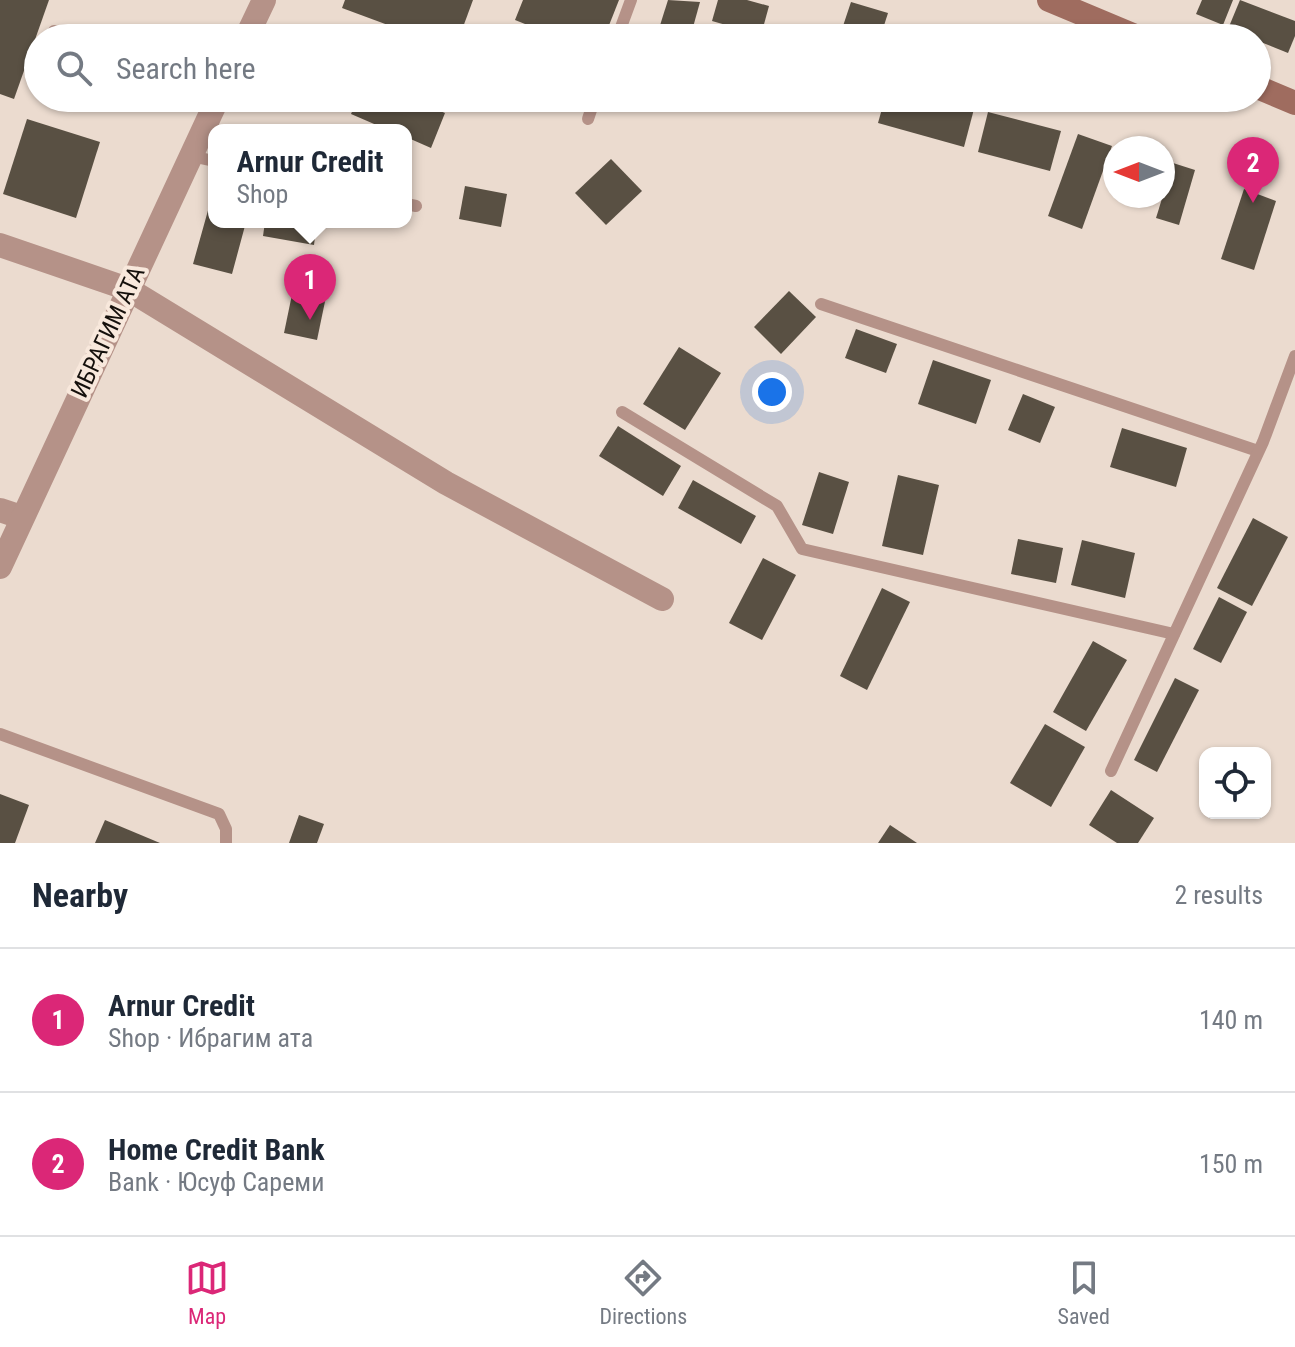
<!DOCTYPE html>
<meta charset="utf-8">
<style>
body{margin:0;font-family:"Roboto Condensed",sans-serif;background:#f6f6f7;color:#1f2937}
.controls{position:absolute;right:24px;bottom:24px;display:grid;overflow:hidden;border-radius:16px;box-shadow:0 2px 6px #0004}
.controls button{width:72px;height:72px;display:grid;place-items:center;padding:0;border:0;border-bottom:2px solid #e0e1e3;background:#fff;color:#1f2937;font:40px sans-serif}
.compass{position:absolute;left:1103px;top:136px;width:72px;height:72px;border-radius:50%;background:#fff;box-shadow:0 2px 6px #0004;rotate:270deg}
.you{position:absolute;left:772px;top:392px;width:28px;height:28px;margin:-20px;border:6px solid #fff;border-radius:50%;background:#1a73e8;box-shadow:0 0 0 12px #1a73e833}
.badge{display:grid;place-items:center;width:52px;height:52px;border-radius:50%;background:#db2777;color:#fff;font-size:26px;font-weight:700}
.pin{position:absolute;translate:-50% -66px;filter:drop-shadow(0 2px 4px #0008)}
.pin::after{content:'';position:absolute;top:42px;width:28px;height:24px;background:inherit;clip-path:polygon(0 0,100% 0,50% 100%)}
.popup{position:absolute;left:208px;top:124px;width:204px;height:104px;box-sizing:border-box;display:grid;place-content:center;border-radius:16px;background:#fff;filter:drop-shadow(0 2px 6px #0005);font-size:26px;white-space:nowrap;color:#747a83}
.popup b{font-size:30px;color:#1f2937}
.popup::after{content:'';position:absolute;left:50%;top:100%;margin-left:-16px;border:16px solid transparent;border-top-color:#fff}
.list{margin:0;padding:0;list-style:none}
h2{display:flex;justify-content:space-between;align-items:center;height:104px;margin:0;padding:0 32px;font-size:34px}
h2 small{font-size:26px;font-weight:400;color:#747a83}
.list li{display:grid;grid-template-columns:52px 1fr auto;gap:24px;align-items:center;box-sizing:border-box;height:144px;padding:0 32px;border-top:2px solid #e0e1e3}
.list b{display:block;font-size:30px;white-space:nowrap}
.list p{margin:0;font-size:26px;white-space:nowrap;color:#747a83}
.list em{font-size:26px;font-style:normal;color:#747a83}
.icon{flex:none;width:44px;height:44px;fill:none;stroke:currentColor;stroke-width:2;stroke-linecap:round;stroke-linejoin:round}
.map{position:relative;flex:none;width:1295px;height:843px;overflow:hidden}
.search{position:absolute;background:#fff;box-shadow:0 2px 6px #0004;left:24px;right:24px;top:24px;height:88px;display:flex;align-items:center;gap:20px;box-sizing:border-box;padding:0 28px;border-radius:44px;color:#747a83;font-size:30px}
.sheet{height:392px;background:#fff}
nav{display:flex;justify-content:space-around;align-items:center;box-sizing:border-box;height:112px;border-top:2px solid #e0e1e3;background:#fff;font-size:22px;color:#747a83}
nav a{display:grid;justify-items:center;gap:4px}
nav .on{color:#db2777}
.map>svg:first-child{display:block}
.building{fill:#595043}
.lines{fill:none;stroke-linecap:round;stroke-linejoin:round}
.service{stroke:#b59288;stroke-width:12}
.minor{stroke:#b59288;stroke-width:24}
.tertiary{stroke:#b59288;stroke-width:24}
.secondary{stroke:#9f6c5f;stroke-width:24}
.labels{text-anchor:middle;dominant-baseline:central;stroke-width:8;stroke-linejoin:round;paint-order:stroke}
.street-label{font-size:24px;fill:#15100c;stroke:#f8e8dc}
</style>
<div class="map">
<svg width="1295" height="843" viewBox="0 0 1295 843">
<rect width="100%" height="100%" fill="#ebdbcf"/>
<!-- building -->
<g class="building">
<polygon points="0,0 49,0 14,99 0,94"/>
<polygon points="345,0 473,0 459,38 423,38 342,8"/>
<polygon points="523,0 619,0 604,38 560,38 515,20"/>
<polygon points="668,0 700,2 690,38 656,38"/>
<polygon points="718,0 747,0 769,6 761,35 712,21"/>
<polygon points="1202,0 1233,0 1223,25 1196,14"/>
<polygon points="1240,0 1295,21 1295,36 1288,53 1228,29"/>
<polygon points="851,2 888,13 880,38 840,35"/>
<polygon points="358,98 409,98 445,113 431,148 406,137 406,130 388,130 351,114"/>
<polygon points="885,98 931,98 974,109 964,147 878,123"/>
<polygon points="988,112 1061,131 1050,171 978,152"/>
<polygon points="27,119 100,142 76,218 3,194"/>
<polygon points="1078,134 1112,146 1082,229 1048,216"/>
<polygon points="611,159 642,191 606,225 575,193"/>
<polygon points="1173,163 1195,170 1179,225 1156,218"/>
<polygon points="465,186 507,194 501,227 459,219"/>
<polygon points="214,189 214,222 246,222 232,274 193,264"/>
<polygon points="1244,189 1276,201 1254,270 1221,259"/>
<polygon points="265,222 317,222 314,245 263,236"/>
<polygon points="295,280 328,287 317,340 284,333"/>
<polygon points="789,291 816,317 781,354 754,327"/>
<polygon points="856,329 897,344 886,373 845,358"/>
<polygon points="679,347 721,373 685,430 643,404"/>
<polygon points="933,360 991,380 976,424 918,404"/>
<polygon points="1023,394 1055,407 1040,443 1008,430"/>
<polygon points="618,426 681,466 663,496 599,456"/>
<polygon points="1122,428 1187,448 1176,487 1110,467"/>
<polygon points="819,472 849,482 833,534 802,525"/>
<polygon points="898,475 939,485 923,555 882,546"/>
<polygon points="693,480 756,516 741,544 678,508"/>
<polygon points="1253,518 1288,537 1252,606 1217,588"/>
<polygon points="1018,539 1063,548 1056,583 1011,574"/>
<polygon points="1082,540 1135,553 1125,598 1071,585"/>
<polygon points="763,558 796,575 762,640 729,623"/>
<polygon points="882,588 910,602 867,690 840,676"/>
<polygon points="1219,597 1247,612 1221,663 1193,649"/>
<polygon points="1093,641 1127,660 1086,731 1053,712"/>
<polygon points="1175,678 1199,690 1157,772 1134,760"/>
<polygon points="1045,724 1085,747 1051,807 1010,783"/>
<polygon points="1111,790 1154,818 1138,843 1117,843 1089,825"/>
<polygon points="0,794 29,805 15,843 0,843"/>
<polygon points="299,815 324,824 317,843 289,843"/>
<polygon points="105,820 160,843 95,843"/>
<polygon points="890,825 917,843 878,843"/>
</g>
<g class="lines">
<!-- service -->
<g class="service">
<polyline points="54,31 71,38"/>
<polyline points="617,38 631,0"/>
<polyline points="588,119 595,98"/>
<polyline points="191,156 214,161"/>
<polyline points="406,204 416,206"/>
<polyline points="821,304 1258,451"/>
<polyline points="622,412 777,506 802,549 1174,634"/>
<polyline points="0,734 219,814 226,829 226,843"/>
<polyline points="1111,771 1263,442 1295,356"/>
</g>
<!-- minor -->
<g class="minor">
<polyline points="0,245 128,289 446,483 662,599"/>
<polyline points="0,510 21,517"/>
</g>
<!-- tertiary -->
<g class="tertiary">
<polyline points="246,38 264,0"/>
<polyline points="0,567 218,98"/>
</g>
<!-- secondary -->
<g class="secondary">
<polyline points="1049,0 1140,38"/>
<polyline points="1257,87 1295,103"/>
</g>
</g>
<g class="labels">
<!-- street labels -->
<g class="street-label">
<text transform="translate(108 332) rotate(-65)">ИБРАГИМ АТА</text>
</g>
</g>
</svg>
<div class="controls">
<button><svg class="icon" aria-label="locate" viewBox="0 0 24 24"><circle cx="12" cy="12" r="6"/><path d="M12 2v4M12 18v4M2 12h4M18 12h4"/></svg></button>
</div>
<svg class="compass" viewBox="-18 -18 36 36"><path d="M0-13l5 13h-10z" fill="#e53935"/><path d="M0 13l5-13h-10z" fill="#747a83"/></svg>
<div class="you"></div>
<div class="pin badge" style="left:310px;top:320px">1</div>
<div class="popup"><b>Arnur Credit</b>Shop</div>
<div class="pin badge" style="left:1253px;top:203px">2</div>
<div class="search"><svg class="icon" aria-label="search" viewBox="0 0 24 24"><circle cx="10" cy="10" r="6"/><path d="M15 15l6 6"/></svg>Search here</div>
</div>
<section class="sheet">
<h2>Nearby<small>2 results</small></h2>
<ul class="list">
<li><span class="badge">1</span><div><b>Arnur Credit</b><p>Shop · Ибрагим ата</p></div><em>140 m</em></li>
<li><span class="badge">2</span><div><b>Home Credit Bank</b><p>Bank · Юсуф Сареми</p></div><em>150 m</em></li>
</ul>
</section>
<nav>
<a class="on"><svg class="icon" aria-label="map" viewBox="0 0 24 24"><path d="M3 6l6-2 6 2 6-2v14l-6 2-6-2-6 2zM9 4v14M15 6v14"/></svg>Map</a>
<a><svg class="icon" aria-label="directions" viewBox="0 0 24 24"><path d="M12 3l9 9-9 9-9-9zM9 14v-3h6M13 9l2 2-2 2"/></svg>Directions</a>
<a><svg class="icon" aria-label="saved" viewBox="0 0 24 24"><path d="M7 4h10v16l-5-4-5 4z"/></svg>Saved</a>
</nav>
